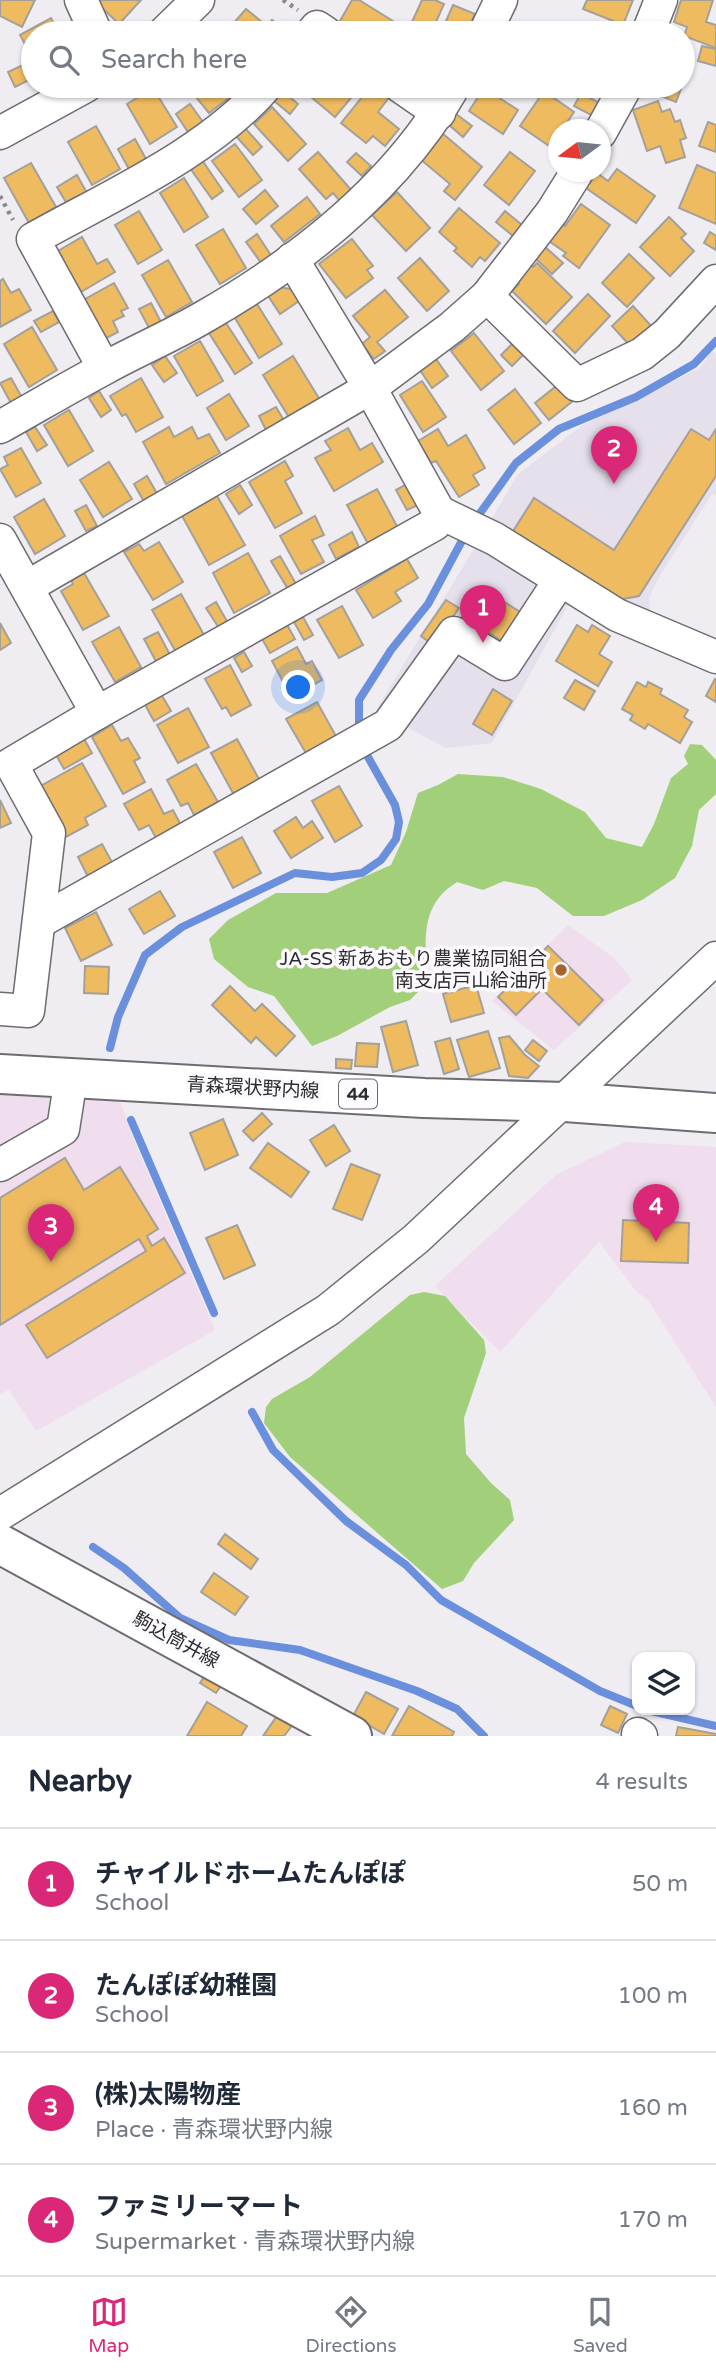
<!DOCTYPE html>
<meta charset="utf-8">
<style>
body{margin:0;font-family:"Varela Round","Noto Sans JP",sans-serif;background:#f6f6f7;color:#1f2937}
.controls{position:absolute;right:21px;bottom:21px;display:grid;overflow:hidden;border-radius:14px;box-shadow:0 2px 5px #0004}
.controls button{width:63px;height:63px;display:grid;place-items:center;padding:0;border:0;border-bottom:2px solid #e0e1e3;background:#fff;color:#1f2937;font:35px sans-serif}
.compass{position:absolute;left:548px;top:119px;width:63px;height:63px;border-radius:50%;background:#fff;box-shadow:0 2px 5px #0004;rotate:255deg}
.you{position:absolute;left:299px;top:688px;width:24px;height:24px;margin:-18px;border:5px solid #fff;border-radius:50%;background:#1a73e8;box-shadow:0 0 0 10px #1a73e833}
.badge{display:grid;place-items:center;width:46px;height:46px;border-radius:50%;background:#db2777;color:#fff;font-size:23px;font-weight:700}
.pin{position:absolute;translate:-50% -58px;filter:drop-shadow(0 2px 4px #0008)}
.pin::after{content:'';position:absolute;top:37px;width:24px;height:21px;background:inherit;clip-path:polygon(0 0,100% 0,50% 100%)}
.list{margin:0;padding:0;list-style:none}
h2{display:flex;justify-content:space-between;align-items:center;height:91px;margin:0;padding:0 28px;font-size:30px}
h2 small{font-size:23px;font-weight:400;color:#747a83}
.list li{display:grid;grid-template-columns:46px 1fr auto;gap:21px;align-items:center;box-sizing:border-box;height:112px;padding:0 28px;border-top:2px solid #e0e1e3}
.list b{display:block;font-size:26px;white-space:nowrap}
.list p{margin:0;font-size:23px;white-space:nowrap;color:#747a83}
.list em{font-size:23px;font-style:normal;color:#747a83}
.icon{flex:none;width:38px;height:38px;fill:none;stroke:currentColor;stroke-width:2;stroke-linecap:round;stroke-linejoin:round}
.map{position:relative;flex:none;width:716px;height:1736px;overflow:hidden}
.search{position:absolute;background:#fff;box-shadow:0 2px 5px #0004;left:21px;right:21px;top:21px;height:77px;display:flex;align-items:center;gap:18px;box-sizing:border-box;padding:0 24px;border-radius:38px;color:#747a83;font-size:26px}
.sheet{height:539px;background:#fff}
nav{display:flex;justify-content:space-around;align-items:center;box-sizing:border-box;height:98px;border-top:2px solid #e0e1e3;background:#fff;font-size:19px;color:#747a83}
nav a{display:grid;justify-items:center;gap:4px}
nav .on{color:#db2777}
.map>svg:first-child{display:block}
.commercial{fill:#f0dded}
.built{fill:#e6dfec}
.forest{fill:#a2cf79}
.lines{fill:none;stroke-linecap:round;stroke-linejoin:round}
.stream{stroke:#6a90dd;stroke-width:8}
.building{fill:#efbb61;stroke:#a3a09a;stroke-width:2}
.minor-casing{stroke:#6e6c71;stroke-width:35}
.major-casing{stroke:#6e6c71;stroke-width:42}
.path{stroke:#8a888c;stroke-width:4.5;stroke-dasharray:3.5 5;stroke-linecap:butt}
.minor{stroke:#fff;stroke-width:32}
.major{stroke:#fff;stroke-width:38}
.poi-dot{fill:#a76431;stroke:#fcfafe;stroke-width:2.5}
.labels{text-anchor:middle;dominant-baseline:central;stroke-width:7;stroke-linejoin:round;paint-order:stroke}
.shield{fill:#fcfafe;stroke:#6a696c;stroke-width:2}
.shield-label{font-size:18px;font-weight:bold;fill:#2c2b2d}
.poi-label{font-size:19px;fill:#2c2b2d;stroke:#fcfafe;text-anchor:end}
.street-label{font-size:19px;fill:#2c2b2d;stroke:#fcfafe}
</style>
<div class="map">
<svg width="716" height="1736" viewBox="0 0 716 1736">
<rect width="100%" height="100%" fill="#efecf2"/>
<!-- commercial -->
<g class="commercial">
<polygon points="568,925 614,958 632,980 554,1050 492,1001"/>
<polygon points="0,1095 120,1101 132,1136 215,1330 36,1431 9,1390 0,1394"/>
<polygon points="625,1142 716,1147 716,1407 648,1300 636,1291 599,1242 500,1352 435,1286 556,1175"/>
</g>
<!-- built -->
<g class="built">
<polygon points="712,351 716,354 716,496 712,494 659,577 649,598 651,620 488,525 518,474 583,425 700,368"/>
<polygon points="478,542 573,596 492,743 445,748 376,710"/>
</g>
<!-- forest -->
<g class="forest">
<path d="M690,744L702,745L716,760V794L699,810L692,846L675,878L642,900L604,916H573L537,888L504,881L483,890L457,882C418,906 426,943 427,983L410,1000L390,1007L337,1036L312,1046L274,996L248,987L214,959L209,939L228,920L276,893H327L391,865L406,832L418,793L438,785L458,774L503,777L541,789L585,812L606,838L642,847L654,824L671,778L688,764L684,756Z"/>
<polygon points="424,1292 445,1296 484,1340 486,1353 464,1418 466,1454 491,1483 510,1500 514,1520 474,1563 463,1581 442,1589 290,1457 264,1423 266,1407 272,1399 310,1377 410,1295"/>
</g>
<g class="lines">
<!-- stream -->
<g class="stream">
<polyline points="478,516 516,463 559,429 636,397 694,364 716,341"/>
<polyline points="359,725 359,700 391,650 428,604 464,537"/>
<polyline points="110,1048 118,1017 145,955 182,927 295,873 332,877 362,873 381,860 396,839 399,822 395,805 368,757"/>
<polyline points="131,1120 214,1313"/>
<polyline points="252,1412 273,1450 313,1489 346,1521 406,1565 441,1600 600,1691 637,1706"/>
<polyline points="93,1547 124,1568 180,1618 229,1640 300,1650 417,1691 457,1709 484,1736"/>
<polyline points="647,1710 716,1726"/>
</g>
</g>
<!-- building -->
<g class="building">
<polygon points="0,0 35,0 22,27 0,16"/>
<polygon points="101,0 141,0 119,24 98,4"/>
<polygon points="352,0 359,0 393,21 386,33 361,33 340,21"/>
<polygon points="422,0 435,0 444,4 432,31 412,22"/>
<polygon points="587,0 633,0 623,25 583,9"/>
<polygon points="681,0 713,0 706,22 716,25 716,48 684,36 687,27 674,22"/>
<polygon points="453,5 475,14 467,31 446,21"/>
<polygon points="246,9 267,26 272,20 284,30 281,33 225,33"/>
<polygon points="51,18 59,33 33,33 33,59 20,35"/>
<polygon points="702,46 716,49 716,66 698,61"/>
<polygon points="25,64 33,78 15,87 8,72"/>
<polygon points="187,86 227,86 234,94 209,113"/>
<polygon points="298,86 335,86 340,90 344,86 361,86 335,117"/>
<polygon points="371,86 377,86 390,96 378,112 399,129 385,146 373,136 366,143 341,123"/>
<polygon points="649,86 682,86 676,102 648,91"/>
<polygon points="153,88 177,127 150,144 127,104"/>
<polygon points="484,88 518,110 503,134 469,111"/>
<polygon points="281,90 298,104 290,114 273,100"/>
<polygon points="544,91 574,112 564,127 568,130 558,130 558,152 520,126"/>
<polygon points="581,93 601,104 595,117 574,106"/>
<polygon points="658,101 662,112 670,109 675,122 680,120 686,138 680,140 685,157 666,163 660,146 647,151 633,110"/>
<polygon points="190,104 203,122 188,132 176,114"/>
<polygon points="272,107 306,144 288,161 254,124"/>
<polygon points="456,114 472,126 463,137 448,124"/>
<polygon points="708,122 716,125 716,152 699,146"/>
<polygon points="96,126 120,169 92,185 68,142"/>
<polygon points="244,127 262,147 253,155 235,135"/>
<polygon points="442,133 482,167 455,200 444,191 450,184 420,159"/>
<polygon points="135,139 146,159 129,169 118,149"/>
<polygon points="235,144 262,180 239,197 212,161"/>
<polygon points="318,152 352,191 340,201 333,193 326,199 299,169"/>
<polygon points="510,152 535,171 509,205 484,185"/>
<polygon points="356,153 371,166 362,176 347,162"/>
<polygon points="202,160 223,191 212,199 190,168"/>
<polygon points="31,163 56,207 29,223 4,178"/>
<polygon points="697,165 716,173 716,224 679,208"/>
<polygon points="617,169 655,196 636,223 586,188 597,173 608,181"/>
<polygon points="77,175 87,193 67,204 57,187"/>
<polygon points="184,178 208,217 184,232 160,193"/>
<polygon points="265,190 278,206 256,224 243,209"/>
<polygon points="397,192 430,228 406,251 372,215"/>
<polygon points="307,197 320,214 284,242 271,226"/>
<polygon points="581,204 610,225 579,268 563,256 566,253 546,239 559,221 565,226"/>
<polygon points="459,208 500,243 485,261 480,257 472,267 454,251 457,248 439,232"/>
<polygon points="139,211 162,250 138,264 115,225"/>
<polygon points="505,211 522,225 513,236 496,222"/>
<polygon points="669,217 686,234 681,238 694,251 670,276 640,247"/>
<polygon points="223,229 246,268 220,284 196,245"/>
<polygon points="710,232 716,236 716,250 704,243"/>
<polygon points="257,234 272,257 262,264 246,242"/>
<polygon points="82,237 97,264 107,259 115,272 81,292 72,277 68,280 57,260 62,257 58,251"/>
<polygon points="352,239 373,266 367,270 373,278 346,298 319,264"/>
<polygon points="543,245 563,263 552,274 533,256"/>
<polygon points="629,254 654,278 627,307 602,283"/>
<polygon points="420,258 449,291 427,311 398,278"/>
<polygon points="168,260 192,302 166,317 142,275"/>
<polygon points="528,262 533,267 537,263 572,297 546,324 512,291 519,284 513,278"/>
<polygon points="3,279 11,293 19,289 31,310 0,327 0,281"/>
<polygon points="114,283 128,308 121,311 124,316 113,321 118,332 101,341 80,302"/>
<polygon points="279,287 296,290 302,299 280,314 267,294"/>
<polygon points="385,290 408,317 377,342 385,351 374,359 362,344 370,337 353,316"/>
<polygon points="588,294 610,316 575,353 553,331"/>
<polygon points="151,303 161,322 149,328 139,309"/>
<polygon points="257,304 282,344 259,358 235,318"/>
<polygon points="633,306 653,328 632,348 612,326"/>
<polygon points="53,311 59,322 41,332 34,321"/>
<polygon points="226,323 252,363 235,374 209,333"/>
<polygon points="32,327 57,370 29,387 4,344"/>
<polygon points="474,333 504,371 481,390 451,351"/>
<polygon points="200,341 223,381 197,396 174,356"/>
<polygon points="515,341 526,352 512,366 501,355"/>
<polygon points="165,356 177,373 164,382 152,365"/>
<polygon points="293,356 320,400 290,419 263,375"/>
<polygon points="436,359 448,376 432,388 420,370"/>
<polygon points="11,378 24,401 13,407 0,383"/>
<polygon points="141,378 163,417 136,432 126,414 122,416 110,396"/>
<polygon points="422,381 446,417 423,432 400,395"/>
<polygon points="560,383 574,400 549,420 535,403"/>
<polygon points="515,389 541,423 514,444 488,410"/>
<polygon points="99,391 111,410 101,417 89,398"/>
<polygon points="229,394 249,426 226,440 207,408"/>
<polygon points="276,407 286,424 268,434 259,416"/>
<polygon points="69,410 93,451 68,466 44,425"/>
<polygon points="35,427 47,445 37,451 26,432"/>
<polygon points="169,427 174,437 192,427 198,439 209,434 220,453 166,484 143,442"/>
<polygon points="348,428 360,450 372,443 383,462 334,491 315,458 331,450 325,441"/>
<polygon points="438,429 448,446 466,435 485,468 473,475 479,485 459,497 436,461 431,463 418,441"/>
<polygon points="691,429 709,440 716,429 716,476 639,596 613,601 510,536 534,498 614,550"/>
<polygon points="21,448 41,483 16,497 0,469 8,465 4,457"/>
<polygon points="285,461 293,476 285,481 302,513 275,528 249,482"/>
<polygon points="109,462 132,499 103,517 80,480"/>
<polygon points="147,476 159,497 146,505 134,484"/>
<polygon points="407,484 418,505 407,510 396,490"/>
<polygon points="240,485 252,505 239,514 226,494"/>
<polygon points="377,489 398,528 368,544 347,505"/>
<polygon points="217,496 245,545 209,565 182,516"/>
<polygon points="44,499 65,536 35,554 14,517"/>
<polygon points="86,505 97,526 86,531 75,511"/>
<polygon points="315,516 324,535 312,540 324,562 301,574 280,536"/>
<polygon points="352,532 359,547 336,559 329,545"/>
<polygon points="159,542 183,582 153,600 124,552 139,544 144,551"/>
<polygon points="248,553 270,593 234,613 213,573"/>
<polygon points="280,556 296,584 288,589 271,561"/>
<polygon points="407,559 418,578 395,592 401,601 373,618 356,590"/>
<polygon points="84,573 109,616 83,630 61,591 73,584 71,580"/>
<polygon points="481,587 528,617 510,646 486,631 482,637 459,622"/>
<polygon points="181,594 204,635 176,652 152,610"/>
<polygon points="446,600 459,608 433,645 421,636"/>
<polygon points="216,602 228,623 219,628 206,608"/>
<polygon points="342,606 363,645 339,658 317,620"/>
<polygon points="303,617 313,635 304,640 294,622"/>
<polygon points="0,623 11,643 0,650"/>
<polygon points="286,623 295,639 270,653 261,637"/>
<polygon points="577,625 588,632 592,625 610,636 599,654 612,662 598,686 556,661"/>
<polygon points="119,627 141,667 115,682 92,642"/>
<polygon points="158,632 171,657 158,665 144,639"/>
<polygon points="297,647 306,664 312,661 322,680 291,697 272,661"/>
<polygon points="244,652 252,666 242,672 234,658"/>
<polygon points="230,665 251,705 231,716 226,707 222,709 205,679"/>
<polygon points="715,679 716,680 716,702 706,696"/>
<polygon points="575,680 595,691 584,710 564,698"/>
<polygon points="637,682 646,687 648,682 662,689 660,694 688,710 684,717 692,722 680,743 648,724 645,729 630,720 633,715 622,709"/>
<polygon points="493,689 512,701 492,735 473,724"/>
<polygon points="161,694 171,711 154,721 144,703"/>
<polygon points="317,702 337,738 307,755 286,719"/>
<polygon points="188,708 209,747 178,763 157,725"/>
<polygon points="112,725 121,741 128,738 140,758 134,761 145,782 123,794 92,737"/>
<polygon points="83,737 92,753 64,769 55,753"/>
<polygon points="237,739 260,781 234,795 211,753"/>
<polygon points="82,763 106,806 85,818 88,825 66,837 39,787"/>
<polygon points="196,764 218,802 194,815 188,803 181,806 167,780"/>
<polygon points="339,786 362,826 335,842 312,801"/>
<polygon points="151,789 164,814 173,810 182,827 157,840 149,825 139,830 124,804"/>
<polygon points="0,800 11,823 0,828"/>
<polygon points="296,817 303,828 312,821 323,838 291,858 274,831"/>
<polygon points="242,837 261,873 233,888 214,852"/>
<polygon points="102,844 113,864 88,877 78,857"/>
<polygon points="160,891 175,916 144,934 129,909"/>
<polygon points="96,912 112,945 81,961 65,928"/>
<polygon points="548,946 603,1000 579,1025 542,989 516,1015 498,997"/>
<polygon points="85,966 109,967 108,994 84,993"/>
<polygon points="476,985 484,1013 451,1022 443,994"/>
<polygon points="230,986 255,1011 262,1004 295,1036 276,1056 256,1037 251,1043 212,1005"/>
<polygon points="406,1021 418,1065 393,1072 381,1027"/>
<polygon points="488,1031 500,1068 469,1077 457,1040"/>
<polygon points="509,1036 525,1055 539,1066 528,1078 509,1076 499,1038"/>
<polygon points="450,1038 459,1069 444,1074 435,1042"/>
<polygon points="533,1040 547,1051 539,1061 525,1050"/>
<polygon points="357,1043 379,1044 377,1067 355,1066"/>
<polygon points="336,1059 352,1060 351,1069 336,1068"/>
<polygon points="262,1113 272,1124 253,1141 243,1131"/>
<polygon points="223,1119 238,1155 205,1170 190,1133"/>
<polygon points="334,1125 350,1151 326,1166 310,1140"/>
<polygon points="268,1143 309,1172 291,1197 250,1168"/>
<polygon points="65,1158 84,1190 120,1167 158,1229 147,1236 152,1246 164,1238 185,1273 47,1358 26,1325 146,1251 139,1239 0,1325 0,1198"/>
<polygon points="351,1164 380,1175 362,1220 333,1209"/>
<polygon points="623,1220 689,1223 688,1263 621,1261"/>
<polygon points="237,1225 255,1265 224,1279 206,1238"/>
<polygon points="225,1534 258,1559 251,1569 218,1544"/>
<polygon points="214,1573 248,1597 235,1615 201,1592"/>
<polygon points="208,1671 224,1681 216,1693 200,1683"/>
<polygon points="366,1692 398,1709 384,1734 353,1716"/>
<polygon points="207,1702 247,1726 241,1736 187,1736"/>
<polygon points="409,1706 454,1732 452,1736 392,1736"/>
<polygon points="610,1706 627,1714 618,1733 601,1725"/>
<polygon points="279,1713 294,1723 284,1736 263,1736"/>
<polygon points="678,1727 716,1734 716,1736 676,1736"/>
</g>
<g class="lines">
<!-- minor casing -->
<g class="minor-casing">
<g id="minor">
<polyline points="81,0 96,33"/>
<polyline points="164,33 198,0"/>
<polyline points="312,33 317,27 326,33"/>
<polyline points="485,33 501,0"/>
<polyline points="648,33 661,0"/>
<polyline points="400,86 439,113"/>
<polyline points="0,133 86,86"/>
<polyline points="600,133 626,86"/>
<polyline points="487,296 577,385 642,354 667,334 716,281"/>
<path d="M104,368L33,239C110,196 208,153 266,86"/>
<path d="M0,427C36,407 71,386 107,367C138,350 171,336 202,318C302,261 396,187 454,86"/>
<polyline points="439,512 495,539 617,615 716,657"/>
<polyline points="0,540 97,713"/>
<polyline points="27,587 370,388 452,327 487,296 552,212 577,172"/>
<polyline points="39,922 388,725 454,633 505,664 560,580"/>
<polyline points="0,1009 28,1011 49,833 11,764 97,713 435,524 439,512 370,388 292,259"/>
<polyline points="0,1165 63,1129 71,1078"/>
<polyline points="0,1514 328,1310 416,1239 716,958"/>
<polyline points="638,1734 641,1736"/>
</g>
</g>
<!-- major casing -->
<g class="major-casing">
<g id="major">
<polyline points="0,1074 424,1098 565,1102 716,1113"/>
<polyline points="0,1544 352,1736"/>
</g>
</g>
<!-- path -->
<g class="path">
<polyline points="283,0 298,10"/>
<polyline points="113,93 124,86"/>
<polyline points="0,196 13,220"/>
</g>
<!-- minor -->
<use href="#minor" class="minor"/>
<!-- major -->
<use href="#major" class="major"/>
</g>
<!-- markers -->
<circle class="poi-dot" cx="561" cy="970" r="7"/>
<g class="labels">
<!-- shield labels -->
<rect class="shield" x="339" y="1079.5" width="38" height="29" rx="5"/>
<g class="shield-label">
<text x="358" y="1094">44</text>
</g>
<!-- poi labels -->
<g class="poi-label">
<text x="547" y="959">JA-SS 新あおもり農業協同組合<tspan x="547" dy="22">南支店戸山給油所</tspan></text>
</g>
<!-- street labels -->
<g class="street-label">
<text transform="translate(253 1088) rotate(3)">青森環状野内線</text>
<text transform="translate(176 1640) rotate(29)">駒込筒井線</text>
</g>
</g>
</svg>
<div class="controls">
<button><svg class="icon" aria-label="layers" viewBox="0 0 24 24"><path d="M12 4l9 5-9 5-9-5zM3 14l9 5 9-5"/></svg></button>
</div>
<svg class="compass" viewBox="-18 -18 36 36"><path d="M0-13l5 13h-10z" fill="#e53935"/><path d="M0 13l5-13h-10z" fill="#747a83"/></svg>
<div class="you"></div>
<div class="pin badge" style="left:483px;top:643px">1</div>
<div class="pin badge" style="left:614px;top:484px">2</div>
<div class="pin badge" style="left:51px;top:1262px">3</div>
<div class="pin badge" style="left:656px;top:1242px">4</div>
<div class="search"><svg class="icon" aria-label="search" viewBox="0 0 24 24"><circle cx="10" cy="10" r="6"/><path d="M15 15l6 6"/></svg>Search here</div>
</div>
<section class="sheet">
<h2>Nearby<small>4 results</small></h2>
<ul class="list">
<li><span class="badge">1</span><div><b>チャイルドホームたんぽぽ</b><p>School</p></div><em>50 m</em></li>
<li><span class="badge">2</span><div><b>たんぽぽ幼稚園</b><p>School</p></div><em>100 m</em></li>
<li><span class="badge">3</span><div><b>(株)太陽物産</b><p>Place · 青森環状野内線</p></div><em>160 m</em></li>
<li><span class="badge">4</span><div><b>ファミリーマート</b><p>Supermarket · 青森環状野内線</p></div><em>170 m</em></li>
</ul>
</section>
<nav>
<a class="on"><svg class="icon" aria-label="map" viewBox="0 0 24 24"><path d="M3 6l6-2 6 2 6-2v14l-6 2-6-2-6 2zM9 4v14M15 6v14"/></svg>Map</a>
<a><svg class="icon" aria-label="directions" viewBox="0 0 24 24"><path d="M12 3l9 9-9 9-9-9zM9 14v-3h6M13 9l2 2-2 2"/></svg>Directions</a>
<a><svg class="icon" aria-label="saved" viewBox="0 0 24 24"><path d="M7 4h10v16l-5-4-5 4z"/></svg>Saved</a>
</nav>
